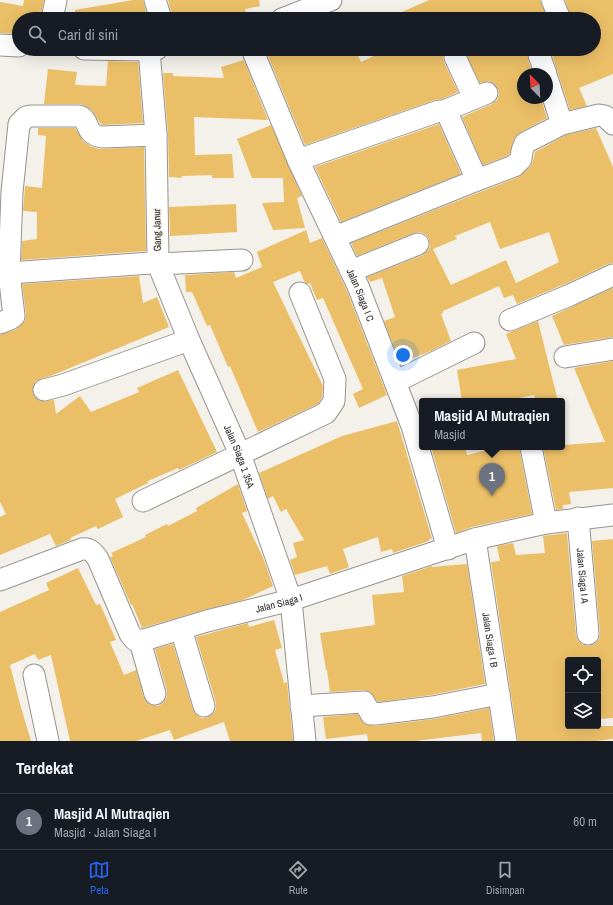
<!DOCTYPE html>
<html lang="id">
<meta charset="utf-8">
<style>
body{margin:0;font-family:"Archivo Narrow",sans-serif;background:#20242c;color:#f1f3f6}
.controls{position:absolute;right:12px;bottom:12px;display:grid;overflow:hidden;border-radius:4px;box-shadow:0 4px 16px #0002}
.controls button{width:36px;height:36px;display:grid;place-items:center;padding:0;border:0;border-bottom:1px solid #363941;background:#171b24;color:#f1f3f6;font:20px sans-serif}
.compass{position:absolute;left:517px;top:68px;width:36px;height:36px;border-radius:50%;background:#171b24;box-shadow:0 4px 16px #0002;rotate:336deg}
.you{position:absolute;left:403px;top:355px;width:14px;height:14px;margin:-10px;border:3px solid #fff;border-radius:50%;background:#1a73e8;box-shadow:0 0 0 6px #1a73e833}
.badge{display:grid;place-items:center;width:26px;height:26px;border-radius:50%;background:#2563eb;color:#fff;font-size:13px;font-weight:700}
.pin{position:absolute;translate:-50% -33px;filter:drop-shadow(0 1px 2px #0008)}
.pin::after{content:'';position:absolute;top:21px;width:14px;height:12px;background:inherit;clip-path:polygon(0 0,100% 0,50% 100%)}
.popup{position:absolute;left:419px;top:398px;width:146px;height:52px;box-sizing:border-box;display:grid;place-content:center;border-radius:4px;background:#171b24;filter:drop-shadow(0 1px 3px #0005);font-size:13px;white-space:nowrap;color:#9ea1a6}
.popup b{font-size:15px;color:#f1f3f6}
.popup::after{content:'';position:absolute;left:50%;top:100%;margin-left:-8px;border:8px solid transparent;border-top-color:#171b24}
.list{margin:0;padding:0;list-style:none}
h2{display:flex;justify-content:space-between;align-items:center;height:52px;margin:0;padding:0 16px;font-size:17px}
h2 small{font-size:13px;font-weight:400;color:#9ea1a6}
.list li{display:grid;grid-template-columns:26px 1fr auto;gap:12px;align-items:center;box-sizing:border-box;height:56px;padding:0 16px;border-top:1px solid #363941}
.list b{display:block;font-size:15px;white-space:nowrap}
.list p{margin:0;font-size:13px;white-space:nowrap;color:#9ea1a6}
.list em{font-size:13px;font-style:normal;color:#9ea1a6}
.icon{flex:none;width:22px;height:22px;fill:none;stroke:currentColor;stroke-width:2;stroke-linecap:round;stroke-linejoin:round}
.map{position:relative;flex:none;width:613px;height:741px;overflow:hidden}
.search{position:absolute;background:#171b24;box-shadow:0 4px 16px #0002;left:12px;right:12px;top:12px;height:44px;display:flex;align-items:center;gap:10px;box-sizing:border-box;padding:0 14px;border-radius:22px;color:#9ea1a6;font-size:15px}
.sheet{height:108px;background:#171b24}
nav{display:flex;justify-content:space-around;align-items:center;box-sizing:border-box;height:56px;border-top:1px solid #363941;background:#171b24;font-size:11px;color:#9ea1a6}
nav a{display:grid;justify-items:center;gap:2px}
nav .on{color:#2563eb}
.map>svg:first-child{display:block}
.building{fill:#ebbf67;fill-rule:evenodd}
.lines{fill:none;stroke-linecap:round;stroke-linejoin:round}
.street-casing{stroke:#97948f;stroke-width:23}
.street{stroke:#fff;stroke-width:21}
.labels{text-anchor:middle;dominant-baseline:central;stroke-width:3;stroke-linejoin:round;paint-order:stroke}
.street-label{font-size:10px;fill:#262523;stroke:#f4f0ea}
</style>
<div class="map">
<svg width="613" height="741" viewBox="0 0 613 741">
<rect width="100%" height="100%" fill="#f4f0ea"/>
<!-- building -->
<g class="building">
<polygon points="24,0 44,0 40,19 19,19 19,34 0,33 0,2 23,6"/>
<polygon points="133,0 143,0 148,19 75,19 75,10"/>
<polygon points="168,0 259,0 260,6 245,9 248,19 227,19 226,14 206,19 173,19"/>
<polygon points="429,0 540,0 547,19 386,19"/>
<polygon points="565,0 613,0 613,74 579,88 587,106 570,110 552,55 553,49 594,49 594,19 572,19"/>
<polygon points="328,14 331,19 315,19"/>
<polygon points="265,49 355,49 361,62 389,49 391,49 393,54 404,49 446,49 443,56 444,62 458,92 442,99 435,100 305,145"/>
<polygon points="463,49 528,49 528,59 533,74 523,74 523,98 541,98 547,118 519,133 514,139 510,153 507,156 483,165 462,117 492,104 497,100 499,94 498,89 495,84 489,81 480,83"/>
<polygon points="244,60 268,120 194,117 195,155 232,154 234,178 212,178 212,175 182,176 182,178 169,177 168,135 163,73 173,73 173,76 224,78 221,67"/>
<polygon points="108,61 138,62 143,123 103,125 100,123 92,110 84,105 79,104 44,104 48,69 77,72 75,85 106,86"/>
<polygon points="439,124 461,174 341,222 315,167"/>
<polygon points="271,125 302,196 297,198 305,228 273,230 262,203 284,202 283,178 252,178 237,139"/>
<polygon points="38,128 75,128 83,141 90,146 99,149 144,147 146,251 21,260 22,241 37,239 37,212 23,211 25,186 42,188 46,136 38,135"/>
<path d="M596,128L613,167V263L608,264L565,284L517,304L513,295L504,298L499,286L443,311V313L441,314L451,341L431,351L400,363L384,321L395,317L382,278L370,282L367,277L423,255L428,251L430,246L429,239L425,234L420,232L414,233L357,256L351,243L518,177L530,167L533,161L535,152L566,135ZM490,222L500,249L549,232L559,262L516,283L506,260L451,285L433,249L457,239L455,236Z"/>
<polygon points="236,204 237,232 170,236 169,207"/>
<polygon points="306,230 310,243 322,238 347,291 387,395 359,408 353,394 363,389 323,298 317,300 310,283 308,284 305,283 300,271 273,282 323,386 322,397 318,404 258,432 230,366 228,367 210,325 207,326 192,292 186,292 185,275 234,272 236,278 262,267 257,252"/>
<polygon points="139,276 143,303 157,297 169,327 53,375 41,379 36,381 33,386 33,393 35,398 40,401 54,400 56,414 80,396 91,412 139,392 137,388 178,370 217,452 179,470 178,468 148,481 148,483 115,499 123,517 98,529 96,526 70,538 71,540 56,546 50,534 0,555 0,517 6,514 0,502 0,335 15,330 25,321 26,315 22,284"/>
<polygon points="613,288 613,337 564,345 552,316"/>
<polygon points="538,321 558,401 536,401 534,395 502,401 462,401 457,370 516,359 506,334"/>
<polygon points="613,361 613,488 569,492 571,504 563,505 563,509 556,510 543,447 562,447 562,445 605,442 574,368"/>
<polygon points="397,421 432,539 429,539 429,541 393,553 392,549 381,552 378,537 343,549 349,567 330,574 327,566 295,575 290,560 297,557 293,543 304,540 286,509 281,512 273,496 268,499 259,473 342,436"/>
<polygon points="431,447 465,447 467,455 499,447 519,447 532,514 472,527 456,533"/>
<polygon points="238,484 247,511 242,513 264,560 273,586 243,600 204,610 142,628 132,604 131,605 110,557 113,556 111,553 146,537 145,535 167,524 168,526 197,511 196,508"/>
<polygon points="567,533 576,635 578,641 583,645 589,646 595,644 599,639 600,633 592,541 613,539 613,718 598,719 598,660 568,660 568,726 613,726 613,739 596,741 518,741 491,562 500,561 497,546 513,543 516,555 545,553 543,536"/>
<polygon points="467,564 485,684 431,695 378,702 370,692 364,690 330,692 327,670 326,670 320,633 375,625 372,595 404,592 402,576 432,566 432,567"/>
<polygon points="78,568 96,605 100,604 116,640 110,642 124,675 136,670 144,698 146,702 152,705 158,706 163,703 167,697 167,691 155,649 173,644 193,710 196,714 201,718 207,718 213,714 216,709 216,703 196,637 248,623 249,627 274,620 282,648 275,650 284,683 287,682 293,741 230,741 224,722 174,740 170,730 136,741 70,741 51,655 38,660 35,654 10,665 20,704 31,741 0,741 0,612 49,590 46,583"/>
<polygon points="489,708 494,741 482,741 481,733 415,741 368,741 367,734 326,739 323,717 357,714 365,724 376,726 434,719"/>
</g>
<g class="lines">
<!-- street casing -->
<g class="street-casing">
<g id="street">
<polyline points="155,0 161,19"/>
<polyline points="552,0 560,19"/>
<polyline points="52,19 56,0"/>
<polyline points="282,19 331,0"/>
<polyline points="0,45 19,46"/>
<polyline points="84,49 149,50 157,49"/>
<path id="s1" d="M252,49L298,160L358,286L412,426L448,549"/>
<polyline points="541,49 539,55 546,74"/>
<polyline points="455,57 474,98"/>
<polyline points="547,78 562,124"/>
<polyline points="444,111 448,115 477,180"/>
<polyline points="298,160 439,111 444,111 487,93"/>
<polyline points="335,237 477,180 514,166 521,159 522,151 525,143 562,124 599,115 605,116 613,124"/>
<path id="s2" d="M242,260L158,264L189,340L240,454L291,600L305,741"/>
<polyline points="351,271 418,244"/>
<polyline points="9,273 151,263 158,259 156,135 149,50"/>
<polyline points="510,320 570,295 613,275"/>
<path d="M0,323L10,319L14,316L9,273L12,192L19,124L26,117L31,116H79C91,120 83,134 102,137L156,135"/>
<polyline points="565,357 613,349"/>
<polyline points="395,382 474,343"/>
<polyline points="44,390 63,385 189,340"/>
<polyline points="531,447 546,523"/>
<polyline points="143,501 326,413 334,401 335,379 300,293"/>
<path id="s3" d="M578,518L588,634"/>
<path id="s4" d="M475,539L506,741"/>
<path id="s5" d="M0,580L82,549C90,548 94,553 98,559L130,634L135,640H144L207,621L291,600L475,539L546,523L613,515"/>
<polyline points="181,629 204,706"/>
<polyline points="140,641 155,694"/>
<polyline points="34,675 48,741"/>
<polyline points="301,706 364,702 371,714 376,714 433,707 499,694"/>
</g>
</g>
<!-- street -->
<use href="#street" class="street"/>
</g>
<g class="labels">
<!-- street labels -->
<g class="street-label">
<text transform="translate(157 230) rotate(-91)">Gang Janur</text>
<text stroke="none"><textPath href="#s1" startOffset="269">Jalan Siaga I C</textPath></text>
<text stroke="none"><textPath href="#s2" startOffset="293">Jalan Siaga 1 35A</textPath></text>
<text stroke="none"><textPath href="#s3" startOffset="58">Jalan Siaga I A</textPath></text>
<text stroke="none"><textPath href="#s5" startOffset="346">Jalan Siaga I</textPath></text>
<text stroke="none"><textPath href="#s4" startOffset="102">Jalan Siaga I B</textPath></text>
</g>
</g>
</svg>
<div class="controls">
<button><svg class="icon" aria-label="locate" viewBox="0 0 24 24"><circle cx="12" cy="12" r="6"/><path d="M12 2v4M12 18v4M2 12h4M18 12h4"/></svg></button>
<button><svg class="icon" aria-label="layers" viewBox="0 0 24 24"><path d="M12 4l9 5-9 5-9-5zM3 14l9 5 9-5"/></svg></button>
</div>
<svg class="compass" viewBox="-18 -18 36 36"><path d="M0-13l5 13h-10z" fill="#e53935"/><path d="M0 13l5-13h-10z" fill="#9ea1a6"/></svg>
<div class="you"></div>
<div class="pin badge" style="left:492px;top:496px;background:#6b7280">1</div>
<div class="popup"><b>Masjid Al Mutraqien</b>Masjid</div>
<div class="search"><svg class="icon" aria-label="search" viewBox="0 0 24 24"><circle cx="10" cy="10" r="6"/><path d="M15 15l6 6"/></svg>Cari di sini</div>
</div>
<section class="sheet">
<h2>Terdekat<small></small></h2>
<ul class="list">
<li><span class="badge" style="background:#6b7280">1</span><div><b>Masjid Al Mutraqien</b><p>Masjid · Jalan Siaga I</p></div><em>60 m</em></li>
</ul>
</section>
<nav>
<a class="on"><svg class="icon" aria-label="map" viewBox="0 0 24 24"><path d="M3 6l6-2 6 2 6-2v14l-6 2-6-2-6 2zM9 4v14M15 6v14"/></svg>Peta</a>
<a><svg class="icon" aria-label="directions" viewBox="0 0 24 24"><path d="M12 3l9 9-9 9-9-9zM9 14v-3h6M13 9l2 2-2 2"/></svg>Rute</a>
<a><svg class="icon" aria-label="saved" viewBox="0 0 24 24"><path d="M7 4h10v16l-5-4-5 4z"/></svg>Disimpan</a>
</nav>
